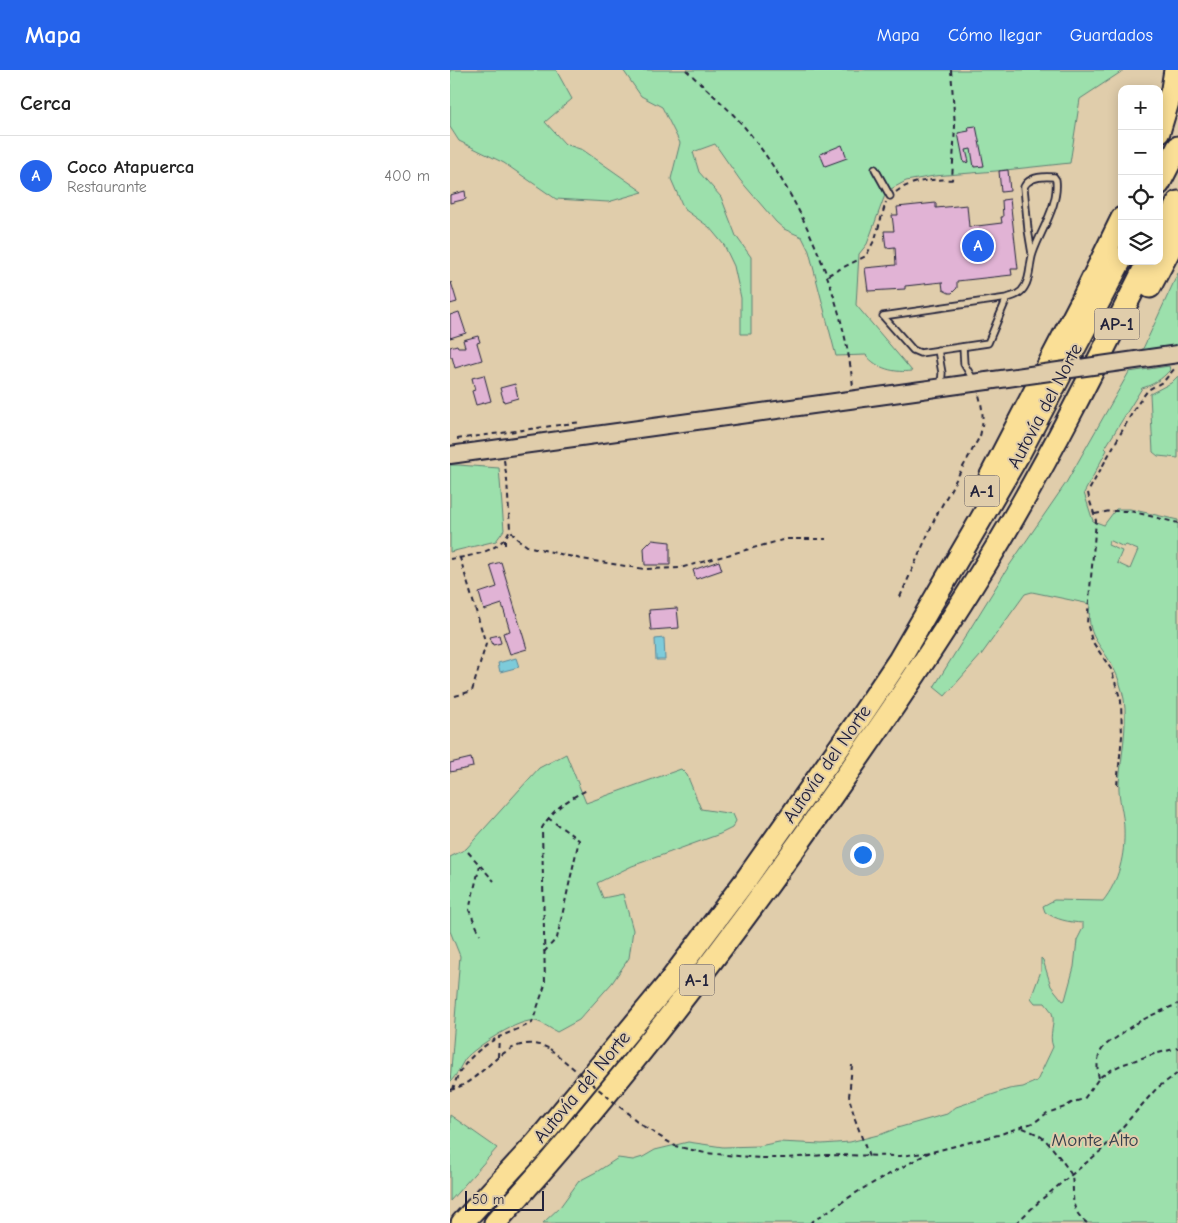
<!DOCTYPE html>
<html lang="es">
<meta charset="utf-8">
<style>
body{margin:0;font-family:"Comic Neue",sans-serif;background:#f6f6f6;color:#222}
.controls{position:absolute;right:15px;top:15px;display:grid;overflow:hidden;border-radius:10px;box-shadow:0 2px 12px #0003}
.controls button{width:45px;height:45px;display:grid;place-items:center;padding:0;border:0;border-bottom:1px solid #e0e0e0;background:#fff;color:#222;font:25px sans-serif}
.scale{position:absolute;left:15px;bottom:12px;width:79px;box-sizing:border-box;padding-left:5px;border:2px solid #22223b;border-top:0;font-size:14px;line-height:18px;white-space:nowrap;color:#22223b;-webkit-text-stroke:4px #e0cdab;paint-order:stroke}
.you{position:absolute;left:412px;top:784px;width:18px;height:18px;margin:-12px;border:4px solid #fff;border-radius:50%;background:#1a73e8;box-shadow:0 0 0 8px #1a73e833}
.badge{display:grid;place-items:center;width:32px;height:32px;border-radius:50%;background:#2563eb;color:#fff;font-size:16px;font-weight:700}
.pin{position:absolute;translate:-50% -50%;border:2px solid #fff;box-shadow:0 1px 5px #0006}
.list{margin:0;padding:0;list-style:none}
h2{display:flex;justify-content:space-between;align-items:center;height:65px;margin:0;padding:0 20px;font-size:21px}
h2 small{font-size:16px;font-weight:400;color:#767676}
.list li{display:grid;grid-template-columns:32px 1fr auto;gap:15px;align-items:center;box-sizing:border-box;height:80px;padding:0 20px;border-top:1px solid #e0e0e0}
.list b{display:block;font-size:19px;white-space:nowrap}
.list p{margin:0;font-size:16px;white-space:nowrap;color:#767676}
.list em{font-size:16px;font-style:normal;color:#767676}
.icon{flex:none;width:28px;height:28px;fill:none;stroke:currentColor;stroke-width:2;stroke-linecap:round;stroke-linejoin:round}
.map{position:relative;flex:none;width:728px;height:1153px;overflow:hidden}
header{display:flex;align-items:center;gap:30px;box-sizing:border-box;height:70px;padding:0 25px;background:#2563eb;color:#fff}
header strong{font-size:24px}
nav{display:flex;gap:28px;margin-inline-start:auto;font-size:18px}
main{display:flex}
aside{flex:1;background:#fff}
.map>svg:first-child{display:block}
.green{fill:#9ce0ac;stroke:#5f8174;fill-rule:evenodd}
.water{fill:#7dcbda;stroke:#59879a}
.building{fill:#e1b3d5;stroke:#22223b}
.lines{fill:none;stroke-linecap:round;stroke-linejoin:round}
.lane-casing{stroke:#22223b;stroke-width:9}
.secondary-casing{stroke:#22223b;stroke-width:20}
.highway-casing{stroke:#22223b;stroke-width:25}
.path{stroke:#22223b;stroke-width:2;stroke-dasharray:5 4;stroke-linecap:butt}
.lane{stroke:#e0cdab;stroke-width:5.5}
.secondary{stroke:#e0cdab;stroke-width:16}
.highway{stroke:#fadf96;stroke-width:21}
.secondary-bridge-casing{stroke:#22223b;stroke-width:20;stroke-linecap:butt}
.path-bridge{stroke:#22223b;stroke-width:2;stroke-dasharray:5 4;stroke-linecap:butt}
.secondary-bridge{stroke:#e0cdab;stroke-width:16}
.labels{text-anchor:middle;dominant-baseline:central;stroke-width:4;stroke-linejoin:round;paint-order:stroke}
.shield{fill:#e0cdab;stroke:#5b555d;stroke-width:1}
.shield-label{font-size:18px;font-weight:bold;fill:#22223b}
.street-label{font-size:19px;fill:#22223b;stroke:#e0cdab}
.park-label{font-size:19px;fill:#343e4c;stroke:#e0cdab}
</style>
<header>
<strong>Mapa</strong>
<nav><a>Mapa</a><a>Cómo llegar</a><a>Guardados</a></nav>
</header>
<main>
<aside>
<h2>Cerca<small></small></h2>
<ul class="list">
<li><span class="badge">A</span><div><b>Coco Atapuerca</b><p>Restaurante</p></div><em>400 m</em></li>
</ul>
</aside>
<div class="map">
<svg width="728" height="1153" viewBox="0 0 728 1153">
<rect width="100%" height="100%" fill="#e0cdab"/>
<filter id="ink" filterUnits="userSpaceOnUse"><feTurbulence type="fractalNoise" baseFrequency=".02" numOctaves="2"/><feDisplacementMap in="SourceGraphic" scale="10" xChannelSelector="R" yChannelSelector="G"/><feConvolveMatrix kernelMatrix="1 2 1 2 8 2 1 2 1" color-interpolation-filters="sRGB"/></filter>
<g filter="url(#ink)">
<!-- green -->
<g class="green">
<polygon points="0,0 106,0 122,29 95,52 115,74 133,80 193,122 158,132 106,129 54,93 9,71 0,57"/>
<path d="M173,0H674L630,29L620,93L546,101L484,106L456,111L441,119L435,125L417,174L409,184L406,235L462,301C445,303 427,299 416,285L386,286L359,181L352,167L334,159L326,152L290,110L265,74L243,82L249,102L271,127L286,166L301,187V264H291V228L284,196L274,175L259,157L234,139L221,109L230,73L212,37L191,26Z"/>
<polygon points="728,203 728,276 691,283"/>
<path d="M719,296L720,300C712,309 703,315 692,318L655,378L657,380L634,423L643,451L654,455L666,439H680L728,450V1153H93L110,1137L129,1111L148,1101L168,1088L183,1090L193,1087L205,1080L238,1072L273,1077L309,1076L329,1072L372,1074L400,1072L432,1064L447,1058L497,1044L506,1037L559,1019L573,1017L587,1011L603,977C598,964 606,954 602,943C601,940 597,936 595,933H585L581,928L591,901V888L593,890L601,916L613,931L615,930L624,897L627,870L633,858V853C618,852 607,850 595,842L593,836L604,830L653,831C669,811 675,785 674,759C674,744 668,729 669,713C671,688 678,654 674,629C672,619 668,606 663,597C649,571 636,567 640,534L582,522L575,524L531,585L495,626L484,617L559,496L616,413L679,302ZM659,470L674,477L676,475L688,480L680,499L667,493L672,481L658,475Z"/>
<polygon points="728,306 728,388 708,386 703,382 700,324 721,313"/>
<polygon points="0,395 8,395 49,398 54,460 46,471 0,482"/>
<path d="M116,684L136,733L231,699L237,705L251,739L283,744L286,751L282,758L270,764L182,796L147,813L153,828L173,824L183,860L179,888L162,913L129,950L107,962C101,959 93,953 86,951C71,947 25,977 15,989C10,997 7,1005 0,1012L10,886L0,861V787L16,779L89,698Z"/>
<polygon points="0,1045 47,1078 0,1131"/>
</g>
<!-- water -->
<g class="water">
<polygon points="214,568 215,590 206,590 205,569"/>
<polygon points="66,588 69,597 50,602 48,593"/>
</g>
<!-- building -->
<g class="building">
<polygon points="526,56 534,96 524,97 521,79 516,80 519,92 514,93 508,63 519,61 518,57"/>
<polygon points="392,75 397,88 375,96 370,84"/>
<polygon points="558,100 560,121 551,122 549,101"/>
<polygon points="15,121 16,129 0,133 0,125"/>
<polygon points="560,129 568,199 561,199 562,205 507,211 507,218 502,223 499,223 493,220 492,212 455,216 455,219 418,221 415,198 446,195 445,177 436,178 434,161 444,161 442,145 448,145 447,137 486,133 486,138 517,135 519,157 552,153 551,147 553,147 552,130"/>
<polygon points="1,212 7,232 0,234 0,213"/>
<polygon points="9,242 16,263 0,268 0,245"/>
<polygon points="28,266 30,272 27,273 32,290 5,298 2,287 0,287 0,277 7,275 8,277 15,277 13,270"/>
<polygon points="34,305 41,331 26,335 22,321 25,320 22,308"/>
<polygon points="65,314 68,328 54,332 50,318"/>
<polygon points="202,470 220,472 220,495 195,495 194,478"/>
<polygon points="269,491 272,500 246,509 243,500"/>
<polygon points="51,492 77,579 60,584 53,563 60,561 52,534 34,540 29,523 47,517 40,495"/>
<polygon points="227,538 229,558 201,560 199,540"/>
<polygon points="49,565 51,573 43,575 40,567"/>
<polygon points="21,688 23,697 0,702 0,693"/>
</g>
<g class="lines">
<!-- lane casing -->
<g class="lane-casing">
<g id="lane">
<polyline points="425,99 440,126"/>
<polygon points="557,228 538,273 470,283 463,280 433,246"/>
<path d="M557,228C564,226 571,224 575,216C581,206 579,194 583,183C591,160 609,135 606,110L604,107C593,106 579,106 574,117L578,160L582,184"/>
<polyline points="513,277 514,294 524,311"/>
<polyline points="488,280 492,303 491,315"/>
</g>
</g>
<!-- secondary casing -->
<g class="secondary-casing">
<polyline id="secondary" points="0,385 537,311"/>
</g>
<!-- highway casing -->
<g class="highway-casing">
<g id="highway">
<polyline points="709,62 722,19 725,0"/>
<polyline points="709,114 728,77"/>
<polyline points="709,170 728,132"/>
<polyline points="700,217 728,164"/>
<polyline points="540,407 631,232 672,148"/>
<polyline points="12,1153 87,1072 216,916 295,811 410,648 449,590 570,382 672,188"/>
<path d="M45,1153C169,1017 281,871 386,720C443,639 499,556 550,471C604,380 651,285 698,191"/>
</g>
</g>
<!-- path -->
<g class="path">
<path d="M236,0C254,17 274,34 291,53C350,122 394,227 403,317"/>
<polyline points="501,0 505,56 502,110"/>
<path d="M446,122C463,109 486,109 506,110"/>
<polyline points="378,205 416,186 425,169 436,132"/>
<polyline points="7,369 131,352"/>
<polyline points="54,390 57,410 60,459 66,468 77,476 131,489 195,499 230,498 336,469 376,469"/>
<polyline points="645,444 660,441 680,441 728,453"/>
<polyline points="55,470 55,478"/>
<path d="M0,489C21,486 52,482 60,459"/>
<path d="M450,527L486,446L530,366C534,350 533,340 529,325"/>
<polyline points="5,626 22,621 36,574 10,488"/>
<path d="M667,715L672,666L671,631L661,599L642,571L637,553L646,451C644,441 639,432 638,422L686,336L698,320L714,311L725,298"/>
<polyline points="18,782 44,811"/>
<polyline points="30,795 19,840 30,864"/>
<polyline points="94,882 107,868 129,770 98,748"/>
<path d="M48,987L49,967L82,953L95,915L92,758C102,740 118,729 137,720"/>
<polyline points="402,995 399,1027 405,1049 419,1087"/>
<path d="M649,1008C646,997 647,982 656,975C659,972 663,970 666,968C686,951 704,944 728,934"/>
<path d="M0,1020C36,1012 56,957 100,979"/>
<path d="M3,1020C8,995 29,978 49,967"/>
<polyline points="193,1056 225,1076 255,1083 310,1088 337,1088 374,1085 450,1086 482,1082 548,1065 585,1052 597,1043 615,1037 623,1032 634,1029 649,1008 657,1002 671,995 704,984 728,978"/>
<path d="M573,1058C580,1061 588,1064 594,1069C599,1073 621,1101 622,1107C625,1127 618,1138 637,1153"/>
<polyline points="360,1153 412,1119 480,1082"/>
<polyline points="566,1153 592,1129 653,1079 707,1018 728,1003"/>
</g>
<!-- lane -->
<use href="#lane" class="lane"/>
<!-- secondary -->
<use href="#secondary" class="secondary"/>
<!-- highway -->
<use href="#highway" class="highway"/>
<!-- secondary-bridge casing -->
<g class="secondary-bridge-casing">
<polyline id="secondary-bridge" points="537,311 728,284"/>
</g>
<!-- path-bridge -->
<polyline class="path-bridge" points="100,979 193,1056"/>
<!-- secondary-bridge -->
<use href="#secondary-bridge" class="secondary-bridge"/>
</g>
</g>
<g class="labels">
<!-- shield labels -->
<g class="shield">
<rect x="644.5" y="238.5" width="45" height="31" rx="4"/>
<rect x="514.5" y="405.5" width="35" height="31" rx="4"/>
<rect x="229.5" y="894.5" width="35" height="31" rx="4"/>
</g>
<g class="shield-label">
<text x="667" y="254">AP-1</text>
<text x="532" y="421">A-1</text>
<text x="247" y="910">A-1</text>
</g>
<!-- street labels -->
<g class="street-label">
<text transform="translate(595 336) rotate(-62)">Autovía del Norte</text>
<text transform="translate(377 694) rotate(-55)">Autovía del Norte</text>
<text transform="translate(132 1017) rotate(-50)">Autovía del Norte</text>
</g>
<!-- park labels -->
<g class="park-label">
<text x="645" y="1070">Monte Alto</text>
</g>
</g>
</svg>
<div class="controls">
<button>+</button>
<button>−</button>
<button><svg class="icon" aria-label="locate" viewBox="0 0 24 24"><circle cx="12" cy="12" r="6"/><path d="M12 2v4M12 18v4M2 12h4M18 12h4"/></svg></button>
<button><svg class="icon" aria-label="layers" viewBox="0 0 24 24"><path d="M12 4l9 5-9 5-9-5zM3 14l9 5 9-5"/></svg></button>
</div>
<div class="scale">50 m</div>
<div class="you"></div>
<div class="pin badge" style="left:528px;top:176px">A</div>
</div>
</main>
